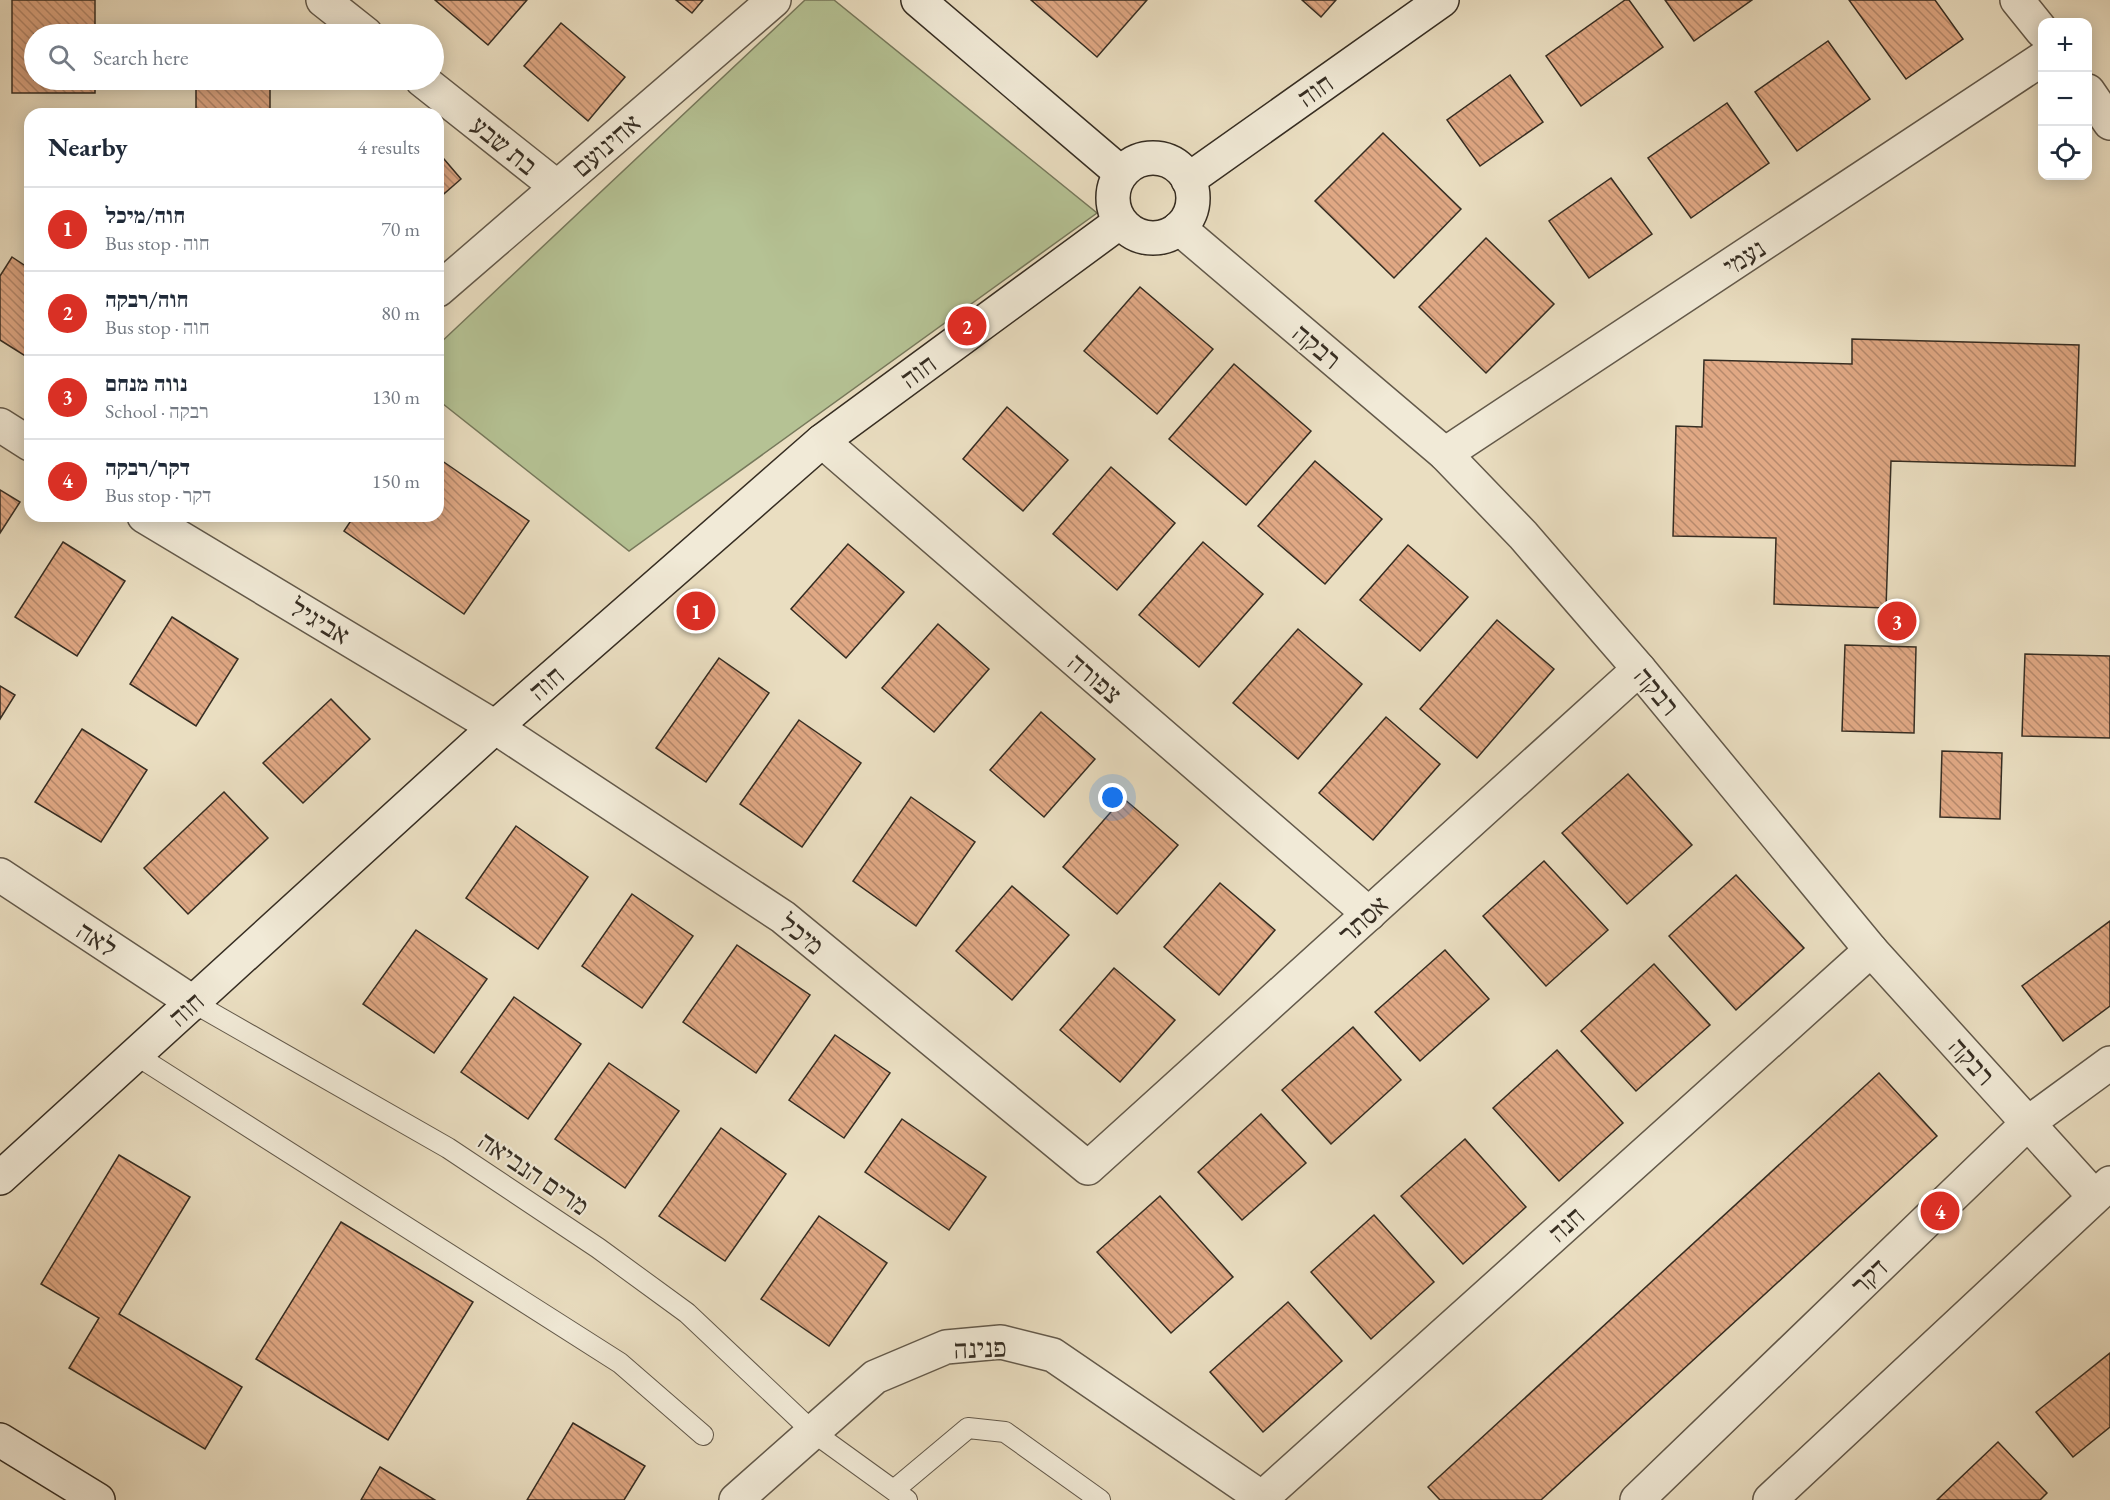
<!DOCTYPE html>
<meta charset="utf-8">
<style>
body{margin:0;font-family:"EB Garamond","Frank Ruhl Libre",serif;background:#f2f2f3;color:#1f2937}
.controls{position:absolute;right:18px;top:18px;display:grid;overflow:hidden;border-radius:12px;box-shadow:0 3px 15px #0003}
.controls button{width:54px;height:54px;display:grid;place-items:center;padding:0;border:0;border-bottom:2px solid #e0e1e3;background:#fff;color:#1f2937;font:30px sans-serif}
.you{position:absolute;left:1113px;top:798px;width:21px;height:21px;margin:-15px;border:4px solid #fff;border-radius:50%;background:#1a73e8;box-shadow:0 0 0 9px #1a73e833}
.badge{display:grid;place-items:center;width:39px;height:39px;border-radius:50%;background:#d93025;color:#fff;font-size:20px;font-weight:700}
.pin{position:absolute;translate:-50% -50%;border:3px solid #fff;box-shadow:0 2px 6px #0006}
.list{margin:0;padding:0;list-style:none}
h2{display:flex;justify-content:space-between;align-items:center;height:78px;margin:0;padding:0 24px;font-size:26px}
h2 small{font-size:20px;font-weight:400;color:#747a83}
.list li{display:grid;grid-template-columns:39px 1fr auto;gap:18px;align-items:center;box-sizing:border-box;height:84px;padding:0 24px;border-top:2px solid #e0e1e3}
.list b{display:block;font-size:22px;white-space:nowrap}
.list p{margin:0;font-size:20px;white-space:nowrap;color:#747a83}
.list em{font-size:20px;font-style:normal;color:#747a83}
.icon{flex:none;width:33px;height:33px;fill:none;stroke:currentColor;stroke-width:2;stroke-linecap:round;stroke-linejoin:round}
.map{position:relative;flex:none;width:2110px;height:1500px;overflow:hidden}
.search{position:absolute;background:#fff;box-shadow:0 3px 15px #0003;left:24px;top:24px;width:420px;height:66px;display:flex;align-items:center;gap:15px;box-sizing:border-box;padding:0 21px;border-radius:33px;color:#747a83;font-size:22px}
.panel{position:absolute;background:#fff;box-shadow:0 3px 15px #0003;left:24px;top:108px;width:420px;height:414px;border-radius:18px}
.map>svg:first-child{display:block}
.green{fill:#b5c294;stroke:#76785b;stroke-width:1.5}
.building{fill:url(#building-back-hatch);stroke:#362d22;stroke-width:1.5}
.lines{fill:none;stroke-linecap:round;stroke-linejoin:round}
.lane-casing{stroke:#63594a;stroke-width:22}
.street-casing{stroke:#63594a;stroke-width:36}
.secondary-casing{stroke:#362d22;stroke-width:36}
.lane{stroke:#f1ead7;stroke-width:20}
.street{stroke:#f1ead7;stroke-width:33}
.secondary{stroke:#f1ead7;stroke-width:33}
.labels{text-anchor:middle;dominant-baseline:central;stroke-width:4.5;stroke-linejoin:round;paint-order:stroke}
.street-label{font-size:27px;fill:#362d22;stroke:#f1ead7}
</style>
<div class="map">
<svg width="2110" height="1500" viewBox="0 0 2110 1500">
<defs>
<pattern id="building-back-hatch" width="6" height="6" patternUnits="userSpaceOnUse" patternTransform="scale(1.5)"><rect width="6" height="6" fill="#e0a884"/><path d="M-1 5l2 2M0 0l6 6M5-1l2 2" fill="none" stroke="#b6896c"/></pattern>
</defs>
<rect width="100%" height="100%" fill="#eadec1"/>
<filter id="stains"><feTurbulence type="fractalNoise" baseFrequency=".00333" numOctaves="4"/><feColorMatrix values="0 0 0 0 .2 0 0 0 0 .09 0 0 0 0 .02 0 0 0 .5 -.17"/></filter>
<radialGradient id="worn" r=".72"><stop offset=".6" stop-color="#630" stop-opacity="0"/><stop offset="1" stop-color="#630" stop-opacity=".3"/></radialGradient>
<!-- green -->
<polygon class="green" points="805,0 834,0 1097,213 629,551 438,400 438,345"/>
<!-- building -->
<g class="building">
<polygon points="12,0 95,0 95,34 34,34 34,80 95,80 95,93 12,93"/>
<polygon points="435,0 527,0 488,45"/>
<polygon points="676,0 703,0 692,13"/>
<polygon points="1031,0 1147,0 1097,57"/>
<polygon points="1302,0 1336,0 1321,17"/>
<polygon points="1625,0 1629,0 1663,47 1581,106 1546,56"/>
<polygon points="1665,0 1752,0 1694,41"/>
<polygon points="1849,0 1935,0 1963,39 1906,79"/>
<polygon points="561,23 625,77 588,121 524,66"/>
<polygon points="1828,41 1870,99 1797,151 1755,92"/>
<polygon points="1510,75 1543,122 1480,166 1447,120"/>
<rect x="196" y="80" width="74" height="34"/>
<polygon points="1727,103 1769,163 1691,218 1648,158"/>
<polygon points="1383,133 1461,209 1394,278 1315,201"/>
<polygon points="438,152 461,179 438,199"/>
<polygon points="1611,178 1652,234 1589,278 1549,221"/>
<polygon points="1486,238 1554,304 1486,373 1419,307"/>
<polygon points="12,257 30,269 30,359 0,340 0,276"/>
<polygon points="1140,287 1213,349 1157,414 1084,351"/>
<polygon points="1852,339 2079,345 2075,466 1891,461 1886,608 1774,604 1776,538 1673,536 1676,426 1702,427 1704,360 1852,364"/>
<polygon points="1234,364 1311,431 1246,505 1169,439"/>
<polygon points="1007,407 1068,460 1023,511 963,459"/>
<polygon points="438,458 529,521 464,614 344,531 354,516 438,516"/>
<polygon points="1315,461 1382,519 1325,584 1258,526"/>
<polygon points="1111,467 1175,523 1117,590 1053,534"/>
<polygon points="0,490 20,502 0,533"/>
<polygon points="63,542 125,581 77,656 15,617"/>
<polygon points="1203,542 1263,594 1199,667 1139,615"/>
<polygon points="848,544 904,592 846,658 791,609"/>
<polygon points="1408,545 1468,597 1420,651 1360,600"/>
<polygon points="172,617 238,659 196,726 130,684"/>
<polygon points="1497,620 1554,669 1477,758 1420,709"/>
<polygon points="938,624 989,669 934,732 882,688"/>
<polygon points="1298,629 1362,684 1298,759 1233,703"/>
<polygon points="1845,645 1916,647 1914,733 1842,731"/>
<polygon points="2025,654 2110,656 2110,738 2022,736"/>
<polygon points="719,658 769,693 706,782 656,748"/>
<polygon points="0,686 15,695 0,719"/>
<polygon points="331,699 370,739 303,803 263,763"/>
<polygon points="1041,712 1095,759 1044,817 990,770"/>
<polygon points="1386,717 1440,764 1373,840 1319,793"/>
<polygon points="799,720 861,763 802,847 740,804"/>
<polygon points="82,729 147,770 101,842 35,802"/>
<polygon points="1942,751 2002,753 2000,819 1940,817"/>
<polygon points="1628,774 1692,845 1627,904 1562,833"/>
<polygon points="224,792 268,838 188,914 144,868"/>
<polygon points="911,797 975,842 916,926 853,881"/>
<polygon points="1123,798 1178,845 1117,914 1063,867"/>
<polygon points="516,826 588,877 538,949 466,898"/>
<polygon points="1544,861 1608,930 1546,986 1483,916"/>
<polygon points="1736,875 1804,948 1736,1010 1669,936"/>
<polygon points="1220,883 1275,930 1219,995 1164,947"/>
<polygon points="1012,886 1069,935 1012,1000 956,951"/>
<polygon points="632,894 693,936 642,1008 582,966"/>
<polygon points="2110,921 2110,1006 2063,1041 2022,986"/>
<polygon points="416,930 487,979 434,1053 363,1004"/>
<polygon points="737,945 810,995 756,1073 683,1022"/>
<polygon points="1445,950 1489,999 1420,1061 1375,1012"/>
<polygon points="1654,964 1710,1025 1636,1091 1581,1031"/>
<polygon points="1114,968 1175,1020 1120,1082 1060,1030"/>
<polygon points="514,997 581,1044 528,1119 461,1072"/>
<polygon points="1353,1027 1401,1080 1331,1144 1282,1090"/>
<polygon points="835,1035 890,1073 844,1138 789,1100"/>
<polygon points="1557,1050 1623,1123 1559,1181 1493,1108"/>
<polygon points="609,1063 679,1111 625,1188 555,1139"/>
<polygon points="1879,1073 1937,1136 1541,1500 1440,1500 1428,1487"/>
<polygon points="1261,1114 1306,1163 1242,1220 1198,1172"/>
<polygon points="902,1119 986,1177 949,1230 865,1172"/>
<polygon points="721,1128 786,1174 725,1261 659,1216"/>
<polygon points="1465,1139 1526,1207 1463,1264 1401,1196"/>
<polygon points="119,1155 190,1197 119,1314 242,1387 205,1449 69,1368 99,1318 41,1284"/>
<polygon points="1160,1196 1233,1277 1171,1333 1097,1252"/>
<polygon points="1374,1215 1434,1282 1371,1339 1311,1272"/>
<polygon points="819,1216 887,1263 829,1346 761,1299"/>
<polygon points="341,1222 473,1302 388,1440 256,1359"/>
<polygon points="1288,1302 1342,1361 1263,1432 1210,1372"/>
<polygon points="2110,1353 2110,1427 2073,1457 2036,1412"/>
<polygon points="573,1423 645,1466 624,1500 527,1500"/>
<polygon points="1998,1442 2047,1493 2040,1500 1937,1500"/>
<polygon points="380,1467 435,1500 361,1500"/>
</g>
<g class="lines">
<!-- lane casing -->
<g class="lane-casing">
<g id="lane">
<polyline points="194,1003 448,1148 598,1248 687,1313 813,1432 907,1500"/>
<polyline points="136,1055 620,1363 703,1435"/>
<polyline points="894,1490 968,1428 1005,1432 1100,1500"/>
</g>
</g>
<!-- street casing -->
<g class="street-casing">
<g id="street">
<polyline points="323,0 366,34"/>
<polyline points="2017,0 2042,31"/>
<polyline points="422,80 557,187"/>
<polyline points="2088,91 2110,123"/>
<polyline points="1179,228 1445,454 1523,535 1639,669 1871,950 2094,1196"/>
<polyline points="438,290 774,0"/>
<polyline points="0,425 30,444"/>
<polyline points="822,441 1369,914"/>
<polyline points="1445,454 2042,59"/>
<polyline points="144,516 495,727 783,917 1088,1168 1639,669"/>
<polyline points="0,875 194,1003"/>
<polyline points="1262,1498 1871,950"/>
<polyline points="736,1500 875,1377 946,1347 1001,1342 1053,1355 1265,1500"/>
<polyline points="1637,1500 2028,1123 2110,1063"/>
<polyline points="1770,1500 2110,1183"/>
</g>
</g>
<!-- secondary casing -->
<g class="secondary-casing">
<g id="secondary">
<polyline points="918,0 1121,173"/>
<circle cx="1153" cy="198" r="40"/>
<polyline points="1188,180 1442,0"/>
<polyline points="0,1178 495,727 822,441 1120,222"/>
<polyline points="0,1440 98,1500"/>
</g>
</g>
<!-- lane -->
<use href="#lane" class="lane"/>
<!-- street -->
<use href="#street" class="street"/>
<!-- secondary -->
<use href="#secondary" class="secondary"/>
</g>
<g class="labels">
<!-- street labels -->
<g class="street-label">
<text transform="translate(1315 90) rotate(-35)">חוה</text>
<text transform="translate(504 145) rotate(39)">בת שבע</text>
<text transform="translate(606 145) rotate(-41)">אחינועם</text>
<text transform="translate(1744 257) rotate(-33)">נעמי</text>
<text transform="translate(1317 346) rotate(40)">רבקה</text>
<text transform="translate(918 371) rotate(-36)">חוה</text>
<text transform="translate(320 621) rotate(31)">אביגיל</text>
<text transform="translate(1095 678) rotate(41)">צפורה</text>
<text transform="translate(546 683) rotate(-41)">חוה</text>
<text transform="translate(1657 691) rotate(50)">רבקה</text>
<text transform="translate(1363 919) rotate(-42)">אסתר</text>
<text transform="translate(802 934) rotate(38)">מיכל</text>
<text transform="translate(97 939) rotate(33)">לאה</text>
<text transform="translate(186 1009) rotate(-42)">חוה</text>
<text transform="translate(1972 1061) rotate(48)">רבקה</text>
<text transform="translate(534 1173) rotate(34)">מרים הנביאה</text>
<text transform="translate(1566 1224) rotate(-42)">חנה</text>
<text transform="translate(1869 1276) rotate(-44)">דקר</text>
<text transform="translate(980 1348) rotate(-2)">פנינה</text>
</g>
</g>
<rect width="100%" height="100%" filter="url(#stains)"/>
<rect width="100%" height="100%" fill="url(#worn)"/>
</svg>
<div class="controls">
<button>+</button>
<button>−</button>
<button><svg class="icon" aria-label="locate" viewBox="0 0 24 24"><circle cx="12" cy="12" r="6"/><path d="M12 2v4M12 18v4M2 12h4M18 12h4"/></svg></button>
</div>
<div class="you"></div>
<div class="pin badge" style="left:696px;top:611px">1</div>
<div class="pin badge" style="left:967px;top:326px">2</div>
<div class="pin badge" style="left:1897px;top:621px">3</div>
<div class="pin badge" style="left:1940px;top:1211px">4</div>
<div class="search"><svg class="icon" aria-label="search" viewBox="0 0 24 24"><circle cx="10" cy="10" r="6"/><path d="M15 15l6 6"/></svg>Search here</div>
<section class="panel">
<h2>Nearby<small>4 results</small></h2>
<ul class="list">
<li><span class="badge">1</span><div><b>חוה/מיכל</b><p>Bus stop · חוה</p></div><em>70 m</em></li>
<li><span class="badge">2</span><div><b>חוה/רבקה</b><p>Bus stop · חוה</p></div><em>80 m</em></li>
<li><span class="badge">3</span><div><b>נווה מנחם</b><p>School · רבקה</p></div><em>130 m</em></li>
<li><span class="badge">4</span><div><b>דקר/רבקה</b><p>Bus stop · דקר</p></div><em>150 m</em></li>
</ul>
</section>
</div>
